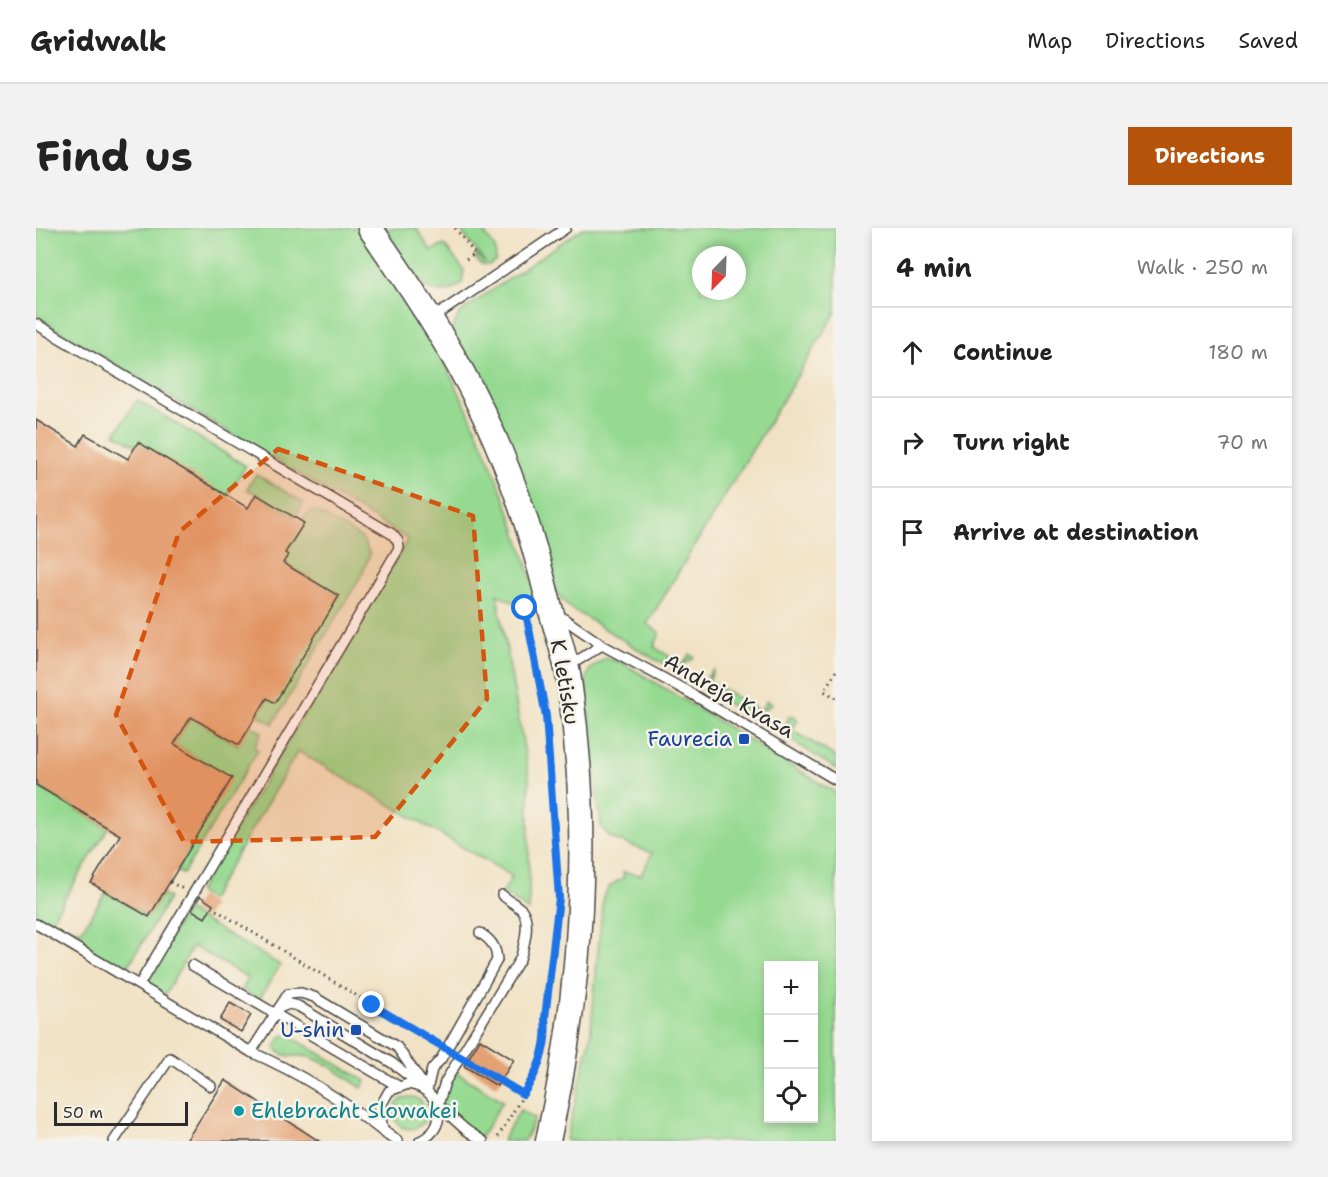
<!DOCTYPE html>
<meta charset="utf-8">
<style>
body{margin:0;font-family:"Shantell Sans",sans-serif;background:#f2f2f2;color:#222}
.controls{position:absolute;right:18px;bottom:18px;display:grid;overflow:hidden;border-radius:0px;box-shadow:0 3px 9px #0003}
.controls button{width:54px;height:54px;display:grid;place-items:center;padding:0;border:0;border-bottom:2px solid #e0e0e0;background:#fff;color:#222;font:30px sans-serif}
.compass{position:absolute;left:656px;top:18px;width:54px;height:54px;border-radius:50%;background:#fff;box-shadow:0 3px 9px #0003;rotate:203deg}
.scale{position:absolute;left:18px;bottom:15px;width:134px;box-sizing:border-box;padding-left:6px;border:3px solid #2b2b2b;border-top:0;font-size:16px;line-height:21px;white-space:nowrap;color:#2b2b2b;-webkit-text-stroke:4px #f7f3e8;paint-order:stroke}
.stop{position:absolute;width:18px;height:18px;margin:-14px;border:4px solid #1a73e8;border-radius:50%;background:#fff}
.stop.end{background:#1a73e8;border-color:#fff;box-shadow:0 2px 6px #0008}
.list{margin:0;padding:0;list-style:none}
h2{display:flex;justify-content:space-between;align-items:center;height:78px;margin:0;padding:0 24px;font-size:26px}
h2 small{font-size:20px;font-weight:400;color:#767676}
.list li{display:grid;grid-template-columns:39px 1fr auto;gap:18px;align-items:center;box-sizing:border-box;height:90px;padding:0 24px;border-top:2px solid #e0e0e0}
.list b{display:block;font-size:22px;white-space:nowrap}
.list em{font-size:20px;font-style:normal;color:#767676}
.icon{flex:none;width:33px;height:33px;fill:none;stroke:currentColor;stroke-width:2;stroke-linecap:round;stroke-linejoin:round}
.map{position:relative;flex:none;width:800px;height:913px;overflow:hidden;border-radius:0px}
header{display:flex;align-items:center;gap:36px;box-sizing:border-box;height:84px;padding:0 30px;background:#fff;border-bottom:2px solid #e0e0e0}
header strong{font-size:28px}
nav{display:flex;gap:33px;margin-inline-start:auto;font-size:21px}
.intro{display:flex;align-items:center;justify-content:space-between;box-sizing:border-box;height:144px;padding:0 36px}
h1{margin:0;font-size:42px}
.button{padding:15px 27px;border-radius:0px;background:#b45309;color:#fff;font-size:21px;font-weight:700}
main{display:flex;gap:36px;padding:0 36px}
aside{flex:1;background:#fff;border-radius:0px;box-shadow:0 3px 9px #0003}
.map>svg:first-child{display:block}
.green{fill:#96da92;stroke:#60825e;stroke-width:1.5;fill-rule:evenodd}
.building{fill:#e4a173}
.lines{fill:none;stroke-linecap:round;stroke-linejoin:round}
.service-casing{stroke:#494642;stroke-width:12}
.tertiary-casing{stroke:#494642;stroke-width:27}
.path{stroke:#494642;stroke-width:3;stroke-dasharray:1.5 4.5;stroke-linecap:butt}
.service{stroke:#fff;stroke-width:9}
.tertiary{stroke:#fff;stroke-width:24}
.route{stroke:#1a73e8;stroke-width:8}
.marked{fill:#d5540f;fill-opacity:0.2;stroke:#d5540f;stroke-width:4.5;stroke-dasharray:12 8;stroke-linejoin:round}
.transit-dot{fill:#1a4fb4;stroke:#f7f3e8;stroke-width:2}
.culture-dot{fill:#0f9aa8;stroke:#f7f3e8;stroke-width:2}
.labels{text-anchor:middle;dominant-baseline:central;stroke-width:5;stroke-linejoin:round;paint-order:stroke}
.street-label{font-size:21px;fill:#2b2b2b;stroke:#f7f3e8}
.transit-label{font-size:21px;fill:#164399;stroke:#f7f3e8;text-anchor:end}
.culture-label{font-size:21px;fill:#0d838f;stroke:#f7f3e8;text-anchor:start}
</style>
<header>
<strong>Gridwalk</strong>
<nav><a>Map</a><a>Directions</a><a>Saved</a></nav>
</header>
<div class="intro"><h1>Find us</h1><a class="button">Directions</a></div>
<main>
<div class="map">
<svg width="800" height="913" viewBox="0 0 800 913">
<rect width="100%" height="100%" fill="#f7f3e8"/>
<filter id="ink" filterUnits="userSpaceOnUse"><feTurbulence type="fractalNoise" baseFrequency=".0167" numOctaves="2"/><feDisplacementMap in="SourceGraphic" scale="12" xChannelSelector="R" yChannelSelector="G"/><feConvolveMatrix kernelMatrix="1 2 1 2 8 2 1 2 1" color-interpolation-filters="sRGB"/></filter>
<filter id="wash" filterUnits="userSpaceOnUse"><feTurbulence type="fractalNoise" baseFrequency=".008" numOctaves="4" result="noise"/><feDisplacementMap in="SourceGraphic" scale="24" xChannelSelector="R" yChannelSelector="G"/><feGaussianBlur stdDeviation="1.35" result="paint"/><feColorMatrix in="noise" values="0 0 0 0 0 0 0 0 0 0 0 0 0 0 0 0 0 1.4 0 .05"/><feComposite in="paint" operator="in"/></filter>
<g filter="url(#wash)">
<rect width="100%" height="100%" fill="#f1e2c5"/>
<!-- green -->
<g class="green">
<path d="M0,0H322C344,31 367,62 386,95C437,183 475,276 502,374L483,377L461,366L493,549V683L467,664L476,648L262,523L174,672L162,664L372,311L0,89Z"/>
<path d="M344,0H380L395,23L408,17L428,42L426,55C390,87 362,25 344,0Z"/>
<polygon points="423,0 445,0 459,20 460,32 453,37 445,36 439,29 441,27 449,34"/>
<path d="M547,0H800V84L611,396L624,405L618,419L647,437L654,426L657,428L658,430C645,441 634,439 620,432L534,380L521,366L415,103L422,88L430,80ZM665,27H701V63H665Z"/>
<polygon points="101,172 210,238 191,268 79,206"/>
<polygon points="220,246 268,275 259,289 211,261"/>
<polygon points="275,283 281,284 326,310 334,326 326,346 237,496 221,486 303,368 247,335 249,325 267,295 265,293"/>
<path d="M569,430L587,435L800,565V913H530L554,812L567,669L574,658L588,649L587,644L605,647L616,625L575,610L565,599L549,453L554,441ZM732,738H778V890H732Z"/>
<path d="M678,441L673,453L724,483L731,473L736,476C719,492 684,477 671,459V449Z"/>
<polygon points="758,488 762,492 756,502 800,529 800,541 750,509 748,502 753,489"/>
<polygon points="155,489 202,517 214,497 226,504 218,519 222,522 147,646 140,643 195,550 138,516"/>
<polygon points="0,557 72,600 15,693 10,695 0,691"/>
<polygon points="70,664 112,689 126,667 133,670 88,745 29,710 28,701 31,698 45,703"/>
<polygon points="150,682 244,737 223,772 206,762 212,750 157,718 129,767 110,757 108,753"/>
<path d="M252,807L330,853L326,860C310,850 291,834 273,829C260,826 247,832 239,819L246,808Z"/>
<polygon points="416,842 467,873 444,911 402,877"/>
<circle cx="374" cy="885" r="16"/>
<polygon points="484,882 499,890 488,913 466,913"/>
</g>
<g id="blocks">
<!-- building -->
<g class="building">
<polygon points="0,192 42,218 49,206 92,231 102,214 212,280 220,266 268,295 249,325 252,327 247,335 303,368 239,475 231,470 203,517 155,489 138,516 196,550 113,689 55,655 84,607 0,557"/>
<polygon points="164,668 177,677 169,690 156,682"/>
<polygon points="194,775 215,787 205,804 184,792"/>
<polygon points="444,811 478,832 461,858 428,838"/>
<polygon points="189,852 283,913 150,913"/>
</g>
</g>
</g>
<g filter="url(#ink)">
<use href="#blocks" fill-opacity="0" stroke="#494642" stroke-width="1.5"/>
<g class="lines">
<!-- service casing -->
<g class="service-casing">
<g id="service">
<polyline points="395,91 530,0"/>
<polyline points="0,96 356,306 362,313 363,320 103,757"/>
<polyline points="521,386 566,417 649,462 800,552"/>
<polyline points="533,438 566,417"/>
<path d="M0,696L215,824C266,846 311,875 354,909"/>
<polyline points="156,737 362,858"/>
<polyline points="243,780 253,776 262,778 356,835 387,859"/>
<polyline points="215,824 252,766 265,765 278,769 361,819 391,862"/>
<path d="M391,862L396,841L405,831L461,732C460,718 455,712 444,705"/>
<polyline points="78,913 134,830 175,858"/>
<path d="M362,913L347,901L343,881L353,863L372,856C404,860 416,898 384,913"/>
<path d="M447,913L430,902L402,877L409,854L484,731C488,718 495,694 486,682C481,677 472,672 466,667"/>
</g>
</g>
<!-- tertiary casing -->
<g class="tertiary-casing">
<path id="tertiary" d="M334,0C366,46 398,93 425,142C465,214 493,293 512,372C519,399 529,425 533,452C556,610 546,758 512,913"/>
</g>
<!-- path -->
<g class="path">
<polyline points="419,0 439,26 430,32"/>
<polyline points="493,378 489,380 510,488 522,657"/>
<polyline points="800,443 788,463 800,470"/>
<polyline points="134,654 147,661"/>
<polyline points="175,679 400,816"/>
<polyline points="510,803 509,790 518,723"/>
<polyline points="435,835 487,866"/>
<polyline points="462,909 500,846 507,815"/>
</g>
<!-- service -->
<use href="#service" class="service"/>
<!-- tertiary -->
<use href="#tertiary" class="tertiary"/>
</g>
</g>
<g class="lines" filter="url(#ink)">
<!-- route -->
<path class="route" d="M336,777L487,866C502,844 512,817 509,790L523,670L510,488L489,380"/>
</g>
<!-- marked area -->
<path class="marked" d="M242,221L437,288L451,471L339,609L148,614L80,487L143,304Z"/>
<!-- markers -->
<g class="transit-dot">
<rect x="702" y="505" width="12" height="12" rx="3"/>
<rect x="314" y="796" width="12" height="12" rx="3"/>
</g>
<circle class="culture-dot" cx="203" cy="883" r="6"/>
<g class="labels">
<!-- street labels -->
<g class="street-label">
<text transform="translate(529 454) rotate(80)">K letisku</text>
<text transform="translate(693 468) rotate(30)">Andreja Kvasa</text>
</g>
<!-- transit labels -->
<g class="transit-label">
<text x="696" y="511">Faurecia</text>
<text x="308" y="802">U-shin</text>
</g>
<!-- culture labels -->
<g class="culture-label">
<text x="215" y="883">Ehlebracht Slowakei</text>
</g>
</g>
</svg>
<div class="controls">
<button>+</button>
<button>−</button>
<button><svg class="icon" aria-label="locate" viewBox="0 0 24 24"><circle cx="12" cy="12" r="6"/><path d="M12 2v4M12 18v4M2 12h4M18 12h4"/></svg></button>
</div>
<svg class="compass" viewBox="-18 -18 36 36"><path d="M0-13l5 13h-10z" fill="#e53935"/><path d="M0 13l5-13h-10z" fill="#767676"/></svg>
<div class="scale">50 m</div>
<div class="stop" style="left:489px;top:380px"></div>
<div class="stop end" style="left:336px;top:777px"></div>
</div>
<aside>
<h2>4 min<small>Walk · 250 m</small></h2>
<ul class="list">
<li><svg class="icon" aria-label="ahead" viewBox="0 0 24 24"><path d="M12 20V5M6 11l6-6 6 6"/></svg><div><b>Continue</b></div><em>180 m</em></li>
<li><svg class="icon" aria-label="right" viewBox="0 0 24 24"><path d="M7 20v-9h11M14 6l5 5-5 5"/></svg><div><b>Turn right</b></div><em>70 m</em></li>
<li><svg class="icon" aria-label="arrive" viewBox="0 0 24 24"><path d="M6 21V4h12l-3 4 3 4H6"/></svg><div><b>Arrive at destination</b></div></li>
</ul>
</aside>
</main>
